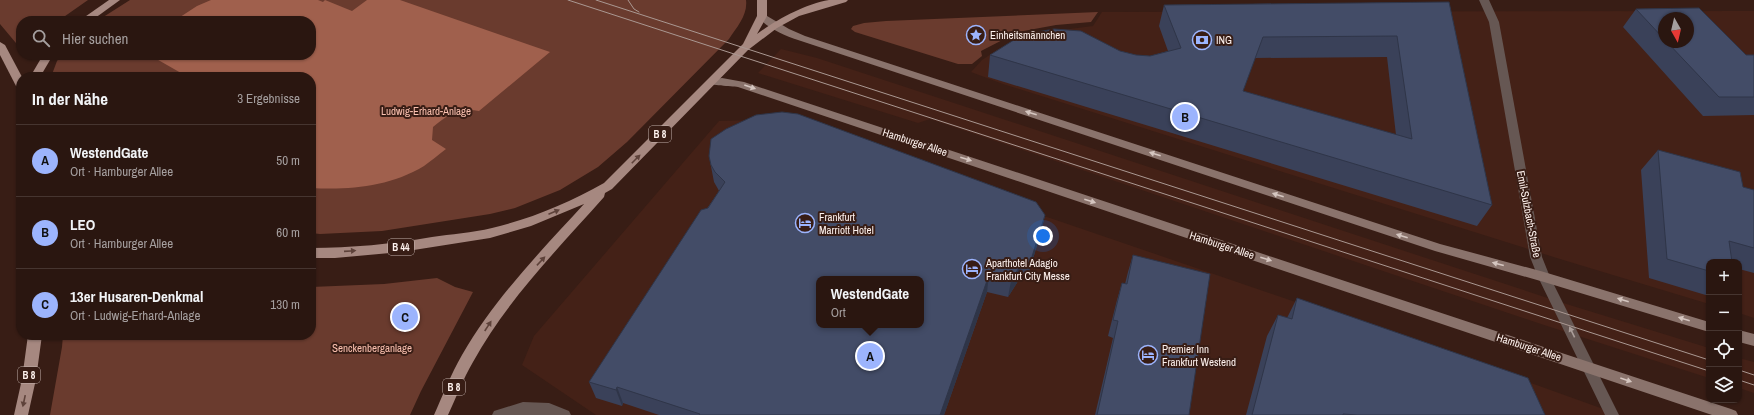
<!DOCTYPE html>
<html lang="de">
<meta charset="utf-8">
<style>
body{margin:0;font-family:"Archivo Narrow",sans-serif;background:#321f19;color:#f1f3f6}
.controls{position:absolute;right:12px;bottom:12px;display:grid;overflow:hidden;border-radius:8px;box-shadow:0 1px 3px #0004}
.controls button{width:36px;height:36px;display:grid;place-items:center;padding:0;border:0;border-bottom:1px solid #463530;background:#2a1610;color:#f1f3f6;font:20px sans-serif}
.compass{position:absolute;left:1658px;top:12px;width:36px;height:36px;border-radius:50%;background:#2a1610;box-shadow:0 1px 3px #0004;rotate:172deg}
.you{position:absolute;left:1043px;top:236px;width:14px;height:14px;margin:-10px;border:3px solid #fff;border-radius:50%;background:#1a73e8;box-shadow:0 0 0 6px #1a73e833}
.badge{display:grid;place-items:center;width:26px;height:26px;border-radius:50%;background:#9cb4fd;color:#111;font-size:13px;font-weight:700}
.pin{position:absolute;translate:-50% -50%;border:2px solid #fff;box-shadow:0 1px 4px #0006}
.popup{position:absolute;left:816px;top:276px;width:108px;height:52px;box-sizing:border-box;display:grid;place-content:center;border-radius:8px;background:#2a1610;filter:drop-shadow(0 1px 3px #0005);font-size:13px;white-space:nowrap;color:#a59f9f}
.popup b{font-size:15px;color:#f1f3f6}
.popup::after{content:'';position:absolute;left:50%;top:100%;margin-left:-8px;border:8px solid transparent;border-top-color:#2a1610}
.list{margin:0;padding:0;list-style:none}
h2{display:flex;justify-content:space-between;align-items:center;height:52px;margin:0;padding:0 16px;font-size:17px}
h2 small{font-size:13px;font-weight:400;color:#a59f9f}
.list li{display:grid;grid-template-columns:26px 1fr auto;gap:12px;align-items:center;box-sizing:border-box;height:72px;padding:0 16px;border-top:1px solid #463530}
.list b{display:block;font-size:15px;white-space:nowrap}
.list p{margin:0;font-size:13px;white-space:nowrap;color:#a59f9f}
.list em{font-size:13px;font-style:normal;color:#a59f9f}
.icon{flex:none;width:22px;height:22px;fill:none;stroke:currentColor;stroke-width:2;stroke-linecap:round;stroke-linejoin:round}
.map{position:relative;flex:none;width:1754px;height:415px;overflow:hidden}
.search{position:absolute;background:#2a1610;box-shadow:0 1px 3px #0004;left:16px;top:16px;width:300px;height:44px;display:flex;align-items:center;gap:10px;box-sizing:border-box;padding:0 14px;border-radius:16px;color:#a59f9f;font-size:15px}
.panel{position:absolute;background:#2a1610;box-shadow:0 1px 3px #0004;left:16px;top:72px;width:300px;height:268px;border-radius:16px}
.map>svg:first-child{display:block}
.built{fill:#442117;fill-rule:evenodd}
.green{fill:#6a3b2e}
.water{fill:#a0604d}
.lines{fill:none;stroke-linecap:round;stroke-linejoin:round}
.street{fill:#665753;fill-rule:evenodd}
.secondary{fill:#8a736c;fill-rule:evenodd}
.primary{fill:#a68880;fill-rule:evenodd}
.tram{stroke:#aa9892;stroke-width:1}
.wall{fill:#3a4159;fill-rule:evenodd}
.shaded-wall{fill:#2f3548}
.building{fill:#434c67;stroke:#2f3548;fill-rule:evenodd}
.oneway{fill:#d5c6c0}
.oneway2{fill:#5e423a}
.oneway3{fill:#aa9d99}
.labels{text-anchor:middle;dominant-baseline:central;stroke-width:4;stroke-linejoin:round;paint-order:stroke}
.shield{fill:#381d15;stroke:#c3b2ad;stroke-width:1}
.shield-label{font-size:10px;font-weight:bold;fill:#fef2ee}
.poi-label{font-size:11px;fill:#fef2ee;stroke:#381d15;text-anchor:start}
.park-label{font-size:11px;fill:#fbc1b0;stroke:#381d15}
.street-label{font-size:11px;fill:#fef2ee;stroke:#381d15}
</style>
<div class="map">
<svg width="1754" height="415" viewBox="0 0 1754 415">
<rect width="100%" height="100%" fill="#381d15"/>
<!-- built -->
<g class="built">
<path d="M1754,11V318L1739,313V262H1709V304L1560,259L1003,84L971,72L982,60L1000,48L1054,31L1093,26L1102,12ZM1664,18H1688V42H1664Z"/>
<polygon points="781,49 817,58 1560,302 1709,348 1709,378 1541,324 930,119 918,123 758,73"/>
<path d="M755,120L1053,219L1506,374L1620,415H596L522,365L534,336L719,121ZM819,279H921V325H819Z"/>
<polygon points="1739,358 1754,362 1754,393 1739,388"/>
</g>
<!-- green -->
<g class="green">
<polygon points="0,0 88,0 58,21 21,21 21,49 0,24"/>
<path d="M130,0H746C748,15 737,27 729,39L627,142L598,167L560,190L515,208L490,214L382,231L320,234L311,233V77H51L57,61L62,55H311V21H97Z"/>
<polygon points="1098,12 1091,22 1056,25 1018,32 981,51 982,56 972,64 958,64 855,32 851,29 853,26 864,23 886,21"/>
<polygon points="437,278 455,287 473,292 421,391 410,415 50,415 62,347 63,335 311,335 311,287 384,284"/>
</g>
<!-- water -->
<path class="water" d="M211,0H318L323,2L325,0L352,11L367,0H400L550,52L479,111C460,107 447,115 433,127L432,140L446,149C438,155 431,161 424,166C389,187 350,190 311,188V77H188L153,57V55H311V21H174L197,6Z"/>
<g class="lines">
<!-- street -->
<g class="street">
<polygon points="1479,0 1489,0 1499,22 1542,257 1550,277 1619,415 1605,415 1538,277 1530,257 1489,22"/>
<polygon points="523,402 549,403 569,411 571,415 492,415 494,411"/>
</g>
<!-- secondary -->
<g class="secondary">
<path d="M762,13L789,29L805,36L1440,244L1544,272L1709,322V332L1544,282L1435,251L798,40C784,35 767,28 757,16Z"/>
<path d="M722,78L744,82L1731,409L1736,411L1738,415H1712L738,87C731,86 710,86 707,82L708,80Z"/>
<polygon points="1739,330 1754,334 1754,346 1739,342"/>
</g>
<!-- primary -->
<g class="primary">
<polygon points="109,0 120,0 91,21 79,21"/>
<path d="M757,0H767V16L757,34C776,20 805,4 829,0C835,0 842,0 848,0L846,2L799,16L777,28L748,50L612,189L605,193L604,197C558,249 507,300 473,362C463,379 456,398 448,415H434C443,395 451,374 462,355C495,298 541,251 584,204L531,226L490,238L401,252L335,258H311V248C351,248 392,244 432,237C451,234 472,233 492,228C530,219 569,203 604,183L743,44L757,16Z"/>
<polygon points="0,42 5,45 22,77 21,89 16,86 0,55"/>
<polygon points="43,55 53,55 40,77 30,77"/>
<polygon points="28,335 42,335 36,379 28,415 14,415 22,379"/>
</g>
<!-- tram -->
<g class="tram">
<polyline points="568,0 1709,371"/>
<polyline points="596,0 1709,360"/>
<polyline points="628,0 634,9 639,12"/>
<polyline points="1739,370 1754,375"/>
<polyline points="1739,380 1754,385"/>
</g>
</g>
<!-- wall -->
<g class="wall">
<path d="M1449,2L1492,205L1477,226L988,77L990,55L1120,51L1136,55L1150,56L1168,51L1159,26L1164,5ZM1387,57L1396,135L1243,91L1255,58Z"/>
<path d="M1699,8L1746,55H1754V115L1703,116L1623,27L1636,9ZM1664,18H1688V42H1664Z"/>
<polygon points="1658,150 1743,187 1754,190 1754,273 1739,269 1739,262 1709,262 1709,296 1649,278 1641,170"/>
<polygon points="709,156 1045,215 1041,232 1027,279 1020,278 1008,297 987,292 944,415 659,415 623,403 622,406 596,398 589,382 719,191 718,189 714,182"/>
<polygon points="1133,255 1189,415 1095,415 1113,338 1108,336 1117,300 1122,283 1125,284 1128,272"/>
<polygon points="1297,298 1545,415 1246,415 1267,336 1278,315 1287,318"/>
</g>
<!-- shaded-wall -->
<g class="shaded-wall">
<polygon points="1045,215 1041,232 1027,279 1030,263"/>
<polygon points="1023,261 1020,278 1008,297 1011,281"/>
<polygon points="989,275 987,292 944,415 940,415"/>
<polygon points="617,387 623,403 622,406 616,390"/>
</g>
<!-- building -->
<g class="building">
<path d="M1449,2L1492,205L990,55L1017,38L1032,33L1054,29L1081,31L1120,51L1136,55L1150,56L1181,48L1164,5ZM1397,36L1412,139L1243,91L1263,37Z"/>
<polygon points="1699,8 1746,55 1754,55 1754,97 1719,97 1667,42 1688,42 1688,18 1664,18 1664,39 1636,9"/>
<path d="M782,112L798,114L1036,202L1045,215L1030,263L1023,261L1011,281L989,275L940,415H699L700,414L617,387L616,390L589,382L701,210L708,208L725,182L715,172L711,165L709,156L711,139L726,129L756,115ZM819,279H921V325H819Z"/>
<polygon points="1658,150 1740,172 1743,187 1754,190 1754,248 1729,241 1732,262 1709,262 1709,271 1667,259"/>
<polygon points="1133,255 1210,274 1189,415 1097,415 1118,321 1113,320 1122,283 1127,284"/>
<polygon points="1297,298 1528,378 1545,415 1357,415 1343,414 1343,415 1252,415 1278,315 1292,319"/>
</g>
<!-- one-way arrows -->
<defs><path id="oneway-solid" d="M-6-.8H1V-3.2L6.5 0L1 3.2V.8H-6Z"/></defs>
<g class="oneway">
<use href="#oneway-solid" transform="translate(750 87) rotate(19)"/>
<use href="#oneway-solid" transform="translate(1031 113) rotate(-162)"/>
<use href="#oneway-solid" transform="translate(1155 154) rotate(-162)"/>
<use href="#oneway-solid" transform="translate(966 159) rotate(18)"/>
<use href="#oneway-solid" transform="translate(1278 195) rotate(-162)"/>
<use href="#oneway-solid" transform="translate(1090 201) rotate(18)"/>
<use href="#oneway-solid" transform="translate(1402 236) rotate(-162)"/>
<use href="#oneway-solid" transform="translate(1266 259) rotate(18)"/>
<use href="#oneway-solid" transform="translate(1498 264) rotate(-165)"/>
<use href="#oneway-solid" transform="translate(1623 300) rotate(-163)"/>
<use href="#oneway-solid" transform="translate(1684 319) rotate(-163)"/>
<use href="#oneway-solid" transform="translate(1626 380) rotate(19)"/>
</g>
<g class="oneway2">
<use href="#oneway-solid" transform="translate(636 159) rotate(-45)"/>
<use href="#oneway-solid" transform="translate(554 212) rotate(-23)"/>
<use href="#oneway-solid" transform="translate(350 251) rotate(-4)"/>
<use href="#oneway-solid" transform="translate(541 261) rotate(-47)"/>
<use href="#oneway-solid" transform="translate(488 326) rotate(-57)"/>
<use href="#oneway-solid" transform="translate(24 401) rotate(102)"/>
</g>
<use class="oneway3" href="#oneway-solid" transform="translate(1572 332) rotate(-116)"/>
<!-- icons -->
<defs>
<g id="sight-ring" transform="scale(1)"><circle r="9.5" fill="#381d15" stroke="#9cb4fd" stroke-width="1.5"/><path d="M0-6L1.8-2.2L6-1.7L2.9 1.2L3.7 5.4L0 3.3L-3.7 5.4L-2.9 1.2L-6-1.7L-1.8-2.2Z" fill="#9cb4fd"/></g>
<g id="bank-ring" transform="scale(1)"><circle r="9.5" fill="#381d15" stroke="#9cb4fd" stroke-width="1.5"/><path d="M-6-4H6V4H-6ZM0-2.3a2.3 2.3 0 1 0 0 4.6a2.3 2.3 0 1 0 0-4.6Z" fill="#9cb4fd"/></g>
<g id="hotel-ring" transform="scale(1)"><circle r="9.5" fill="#381d15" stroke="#9cb4fd" stroke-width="1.5"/><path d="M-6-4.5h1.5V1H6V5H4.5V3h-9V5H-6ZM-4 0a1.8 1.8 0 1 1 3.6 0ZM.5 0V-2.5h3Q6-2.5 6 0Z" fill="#9cb4fd"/></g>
</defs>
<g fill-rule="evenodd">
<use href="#sight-ring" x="976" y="35"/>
<use href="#bank-ring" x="1202" y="40"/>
<use href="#hotel-ring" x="805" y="223"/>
<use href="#hotel-ring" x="972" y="269"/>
<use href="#hotel-ring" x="1148" y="355"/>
</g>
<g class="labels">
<!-- shield labels -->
<g class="shield">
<rect x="649" y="126" width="22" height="16" rx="3"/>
<rect x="388" y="239" width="26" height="16" rx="3"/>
<rect x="18" y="367" width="22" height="16" rx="3"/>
<rect x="443" y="379" width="22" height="16" rx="3"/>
</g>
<g class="shield-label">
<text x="660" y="134">B 8</text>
<text x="401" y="247">B 44</text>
<text x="29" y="375">B 8</text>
<text x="454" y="387">B 8</text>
</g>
<!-- poi labels -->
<g class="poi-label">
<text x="990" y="35">Einheitsmännchen</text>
<text x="1216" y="40">ING</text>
<text x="819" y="217">Frankfurt<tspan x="819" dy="13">Marriott Hotel</tspan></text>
<text x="986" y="263">Aparthotel Adagio<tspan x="986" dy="13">Frankfurt City Messe</tspan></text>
<text x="1162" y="349">Premier Inn<tspan x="1162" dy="13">Frankfurt Westend</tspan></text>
</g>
<!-- park labels -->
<g class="park-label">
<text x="426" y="111">Ludwig-Erhard-Anlage</text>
<text x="372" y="348">Senckenberganlage</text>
</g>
<!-- street labels -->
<g class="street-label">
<text transform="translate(915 142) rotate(18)">Hamburger Allee</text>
<text transform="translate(1529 214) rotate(79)">Emil-Sulzbach-Straße</text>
<text transform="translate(1222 245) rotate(18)">Hamburger Allee</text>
<text transform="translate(1529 347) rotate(18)">Hamburger Allee</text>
</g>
</g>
</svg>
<div class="controls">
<button>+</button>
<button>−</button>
<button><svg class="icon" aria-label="locate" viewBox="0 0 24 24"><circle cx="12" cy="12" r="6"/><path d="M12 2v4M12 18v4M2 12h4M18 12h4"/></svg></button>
<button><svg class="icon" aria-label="layers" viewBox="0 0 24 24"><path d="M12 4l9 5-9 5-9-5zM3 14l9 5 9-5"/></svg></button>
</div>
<svg class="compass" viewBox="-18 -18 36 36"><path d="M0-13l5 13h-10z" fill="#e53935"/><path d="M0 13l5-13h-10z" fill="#a59f9f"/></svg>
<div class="you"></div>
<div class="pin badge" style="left:870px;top:356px">A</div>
<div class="popup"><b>WestendGate</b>Ort</div>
<div class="pin badge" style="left:1185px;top:117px">B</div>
<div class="pin badge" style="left:405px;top:317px">C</div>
<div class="search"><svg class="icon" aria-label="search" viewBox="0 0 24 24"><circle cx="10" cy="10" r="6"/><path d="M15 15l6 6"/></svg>Hier suchen</div>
<section class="panel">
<h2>In der Nähe<small>3 Ergebnisse</small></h2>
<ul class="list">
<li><span class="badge">A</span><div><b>WestendGate</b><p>Ort · Hamburger Allee</p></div><em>50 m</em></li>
<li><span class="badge">B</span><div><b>LEO</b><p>Ort · Hamburger Allee</p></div><em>60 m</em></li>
<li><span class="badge">C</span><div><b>13er Husaren-Denkmal</b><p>Ort · Ludwig-Erhard-Anlage</p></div><em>130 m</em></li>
</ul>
</section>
</div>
